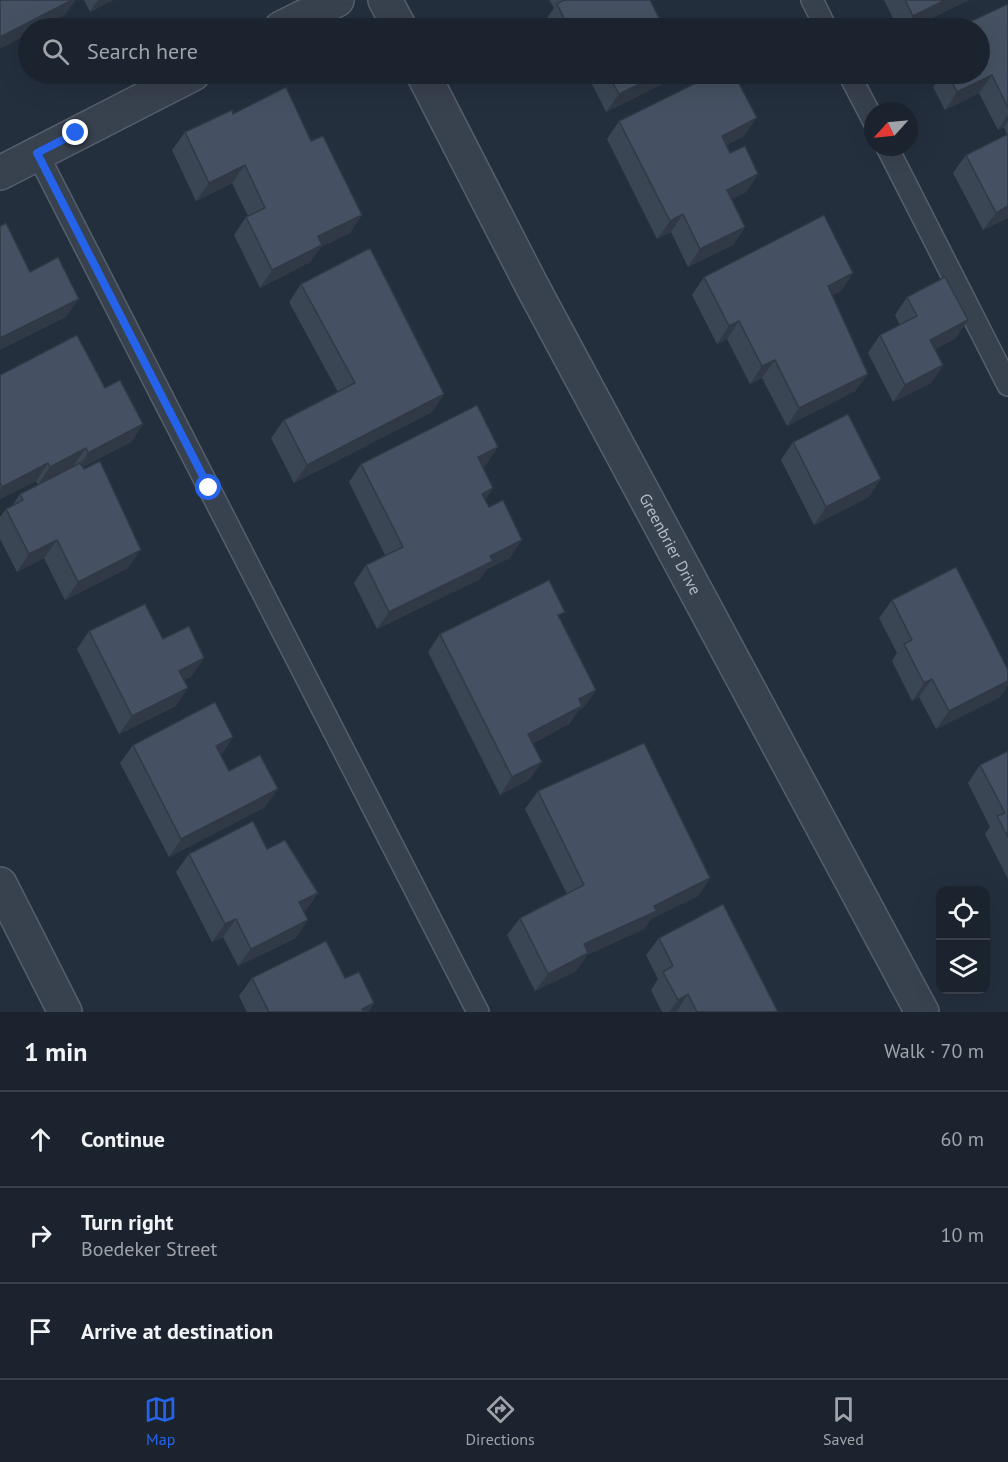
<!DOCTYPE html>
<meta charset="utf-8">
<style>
body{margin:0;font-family:"PT Sans",sans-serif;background:#242b36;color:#f1f3f6}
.controls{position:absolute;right:18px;bottom:18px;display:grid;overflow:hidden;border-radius:12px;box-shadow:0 6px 24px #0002}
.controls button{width:54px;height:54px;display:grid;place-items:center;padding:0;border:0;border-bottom:2px solid #39404a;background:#1b232e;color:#f1f3f6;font:30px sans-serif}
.compass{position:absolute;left:864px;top:102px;width:54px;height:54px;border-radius:50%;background:#1b232e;box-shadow:0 6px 24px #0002;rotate:243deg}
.stop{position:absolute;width:18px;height:18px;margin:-14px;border:4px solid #2563eb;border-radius:50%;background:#fff}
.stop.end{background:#2563eb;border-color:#fff;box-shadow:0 2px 6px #0008}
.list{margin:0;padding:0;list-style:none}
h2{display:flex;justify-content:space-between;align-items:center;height:78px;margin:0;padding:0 24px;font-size:26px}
h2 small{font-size:20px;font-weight:400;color:#a0a4aa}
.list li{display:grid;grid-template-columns:39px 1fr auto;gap:18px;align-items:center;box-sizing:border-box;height:96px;padding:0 24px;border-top:2px solid #39404a}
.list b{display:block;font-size:22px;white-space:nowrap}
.list p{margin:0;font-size:20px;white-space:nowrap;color:#a0a4aa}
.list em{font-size:20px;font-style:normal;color:#a0a4aa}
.icon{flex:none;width:33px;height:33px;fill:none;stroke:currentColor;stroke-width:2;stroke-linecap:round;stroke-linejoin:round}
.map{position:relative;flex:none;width:1008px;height:1012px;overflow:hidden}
.search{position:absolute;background:#1b232e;box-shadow:0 6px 24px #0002;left:18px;right:18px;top:18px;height:66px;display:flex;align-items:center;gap:15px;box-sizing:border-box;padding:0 21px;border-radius:33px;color:#a0a4aa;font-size:22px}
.sheet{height:366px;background:#1b232e}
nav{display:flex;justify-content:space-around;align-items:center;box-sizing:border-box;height:84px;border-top:2px solid #39404a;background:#1b232e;font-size:16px;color:#a0a4aa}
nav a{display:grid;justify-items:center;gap:3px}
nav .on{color:#2563eb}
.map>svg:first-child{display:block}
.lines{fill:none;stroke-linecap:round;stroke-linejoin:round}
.service-casing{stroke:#565f6c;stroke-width:24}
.minor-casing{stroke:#565f6c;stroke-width:36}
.service{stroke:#38414e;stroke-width:21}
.minor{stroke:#38414e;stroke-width:33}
.wall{fill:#3b4654}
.shaded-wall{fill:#303945}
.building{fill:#455162;stroke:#303945;stroke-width:1.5}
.route{stroke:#2563eb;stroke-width:8}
.labels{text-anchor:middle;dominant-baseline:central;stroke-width:5;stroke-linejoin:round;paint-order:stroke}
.street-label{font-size:16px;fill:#b4bcc9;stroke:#1d2633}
</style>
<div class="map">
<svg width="1008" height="1012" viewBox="0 0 1008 1012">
<rect width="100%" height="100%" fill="#242f3e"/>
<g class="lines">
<!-- service casing -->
<g class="service-casing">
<g id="service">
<polyline points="812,0 826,28"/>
<polyline points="849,74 873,120"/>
<polyline points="887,147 1008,385"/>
<polyline points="37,153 478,1012"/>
</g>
</g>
<!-- minor casing -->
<g class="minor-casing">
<g id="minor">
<polyline points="385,0 400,28"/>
<polyline points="281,28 337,0"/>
<path id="s1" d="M423,74L532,286L922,1012"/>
<polyline points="0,173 193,74"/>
<polyline points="0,884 65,1012"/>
</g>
</g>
<!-- service -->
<use href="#service" class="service"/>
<!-- minor -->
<use href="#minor" class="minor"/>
</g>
<!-- wall -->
<g class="wall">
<polygon points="84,0 113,0 90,12"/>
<polygon points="549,0 650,0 664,28 548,28 544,22 554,8"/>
<polygon points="884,0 969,0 911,28 898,28"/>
<polygon points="1008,4 1008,218 983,230 953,173 966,155 1007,135 1004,127 998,130 979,93 945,110 933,87 942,74 980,74 980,28 962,28 965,24"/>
<polygon points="587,74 674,74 669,81 606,112"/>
<polygon points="233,114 350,233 321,247 310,262 260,288 234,235 246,217 248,216 232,183 196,201 172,150 185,132"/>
<polygon points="619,121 744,136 726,145 730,153 758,174 746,192 732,199 745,227 733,245 688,267 671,232 657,239 607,139"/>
<polygon points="853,273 841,291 832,295 868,374 855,391 787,426 762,378 750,384 727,339 717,344 692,295 704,277"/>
<polygon points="301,284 444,394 432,412 294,483 271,438 284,420 338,392 289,302"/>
<polygon points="907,297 956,338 935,349 943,365 931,383 893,402 868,353 880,335 900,325 895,315"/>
<polygon points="0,375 105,388 143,424 131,442 82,467 128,568 65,600 44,558 17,572 0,539 0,517 6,509 12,506 20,494 74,467 38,485 36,481 0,499"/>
<polygon points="793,442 869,497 814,525 781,460"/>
<polygon points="361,464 486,465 483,467 493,488 485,500 510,558 487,569 480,579 377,629 354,583 366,565 385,555 349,482"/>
<polygon points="892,600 1008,670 1008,685 1000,697 936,729 919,697 912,701 892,661 897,653 879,618"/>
<polygon points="560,619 596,690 583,708 579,710 569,724 533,743 530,779 500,795 428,652 440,634"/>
<polygon points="89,631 163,639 192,676 184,680 176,706 119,734 77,649"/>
<polygon points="233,737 221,755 229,771 265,807 169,857 120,763 133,745"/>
<polygon points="1008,751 1008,879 985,834 990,827 968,783 980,765"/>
<polygon points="538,791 710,878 698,896 651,919 644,929 587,955 576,971 535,991 507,935 520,918 567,894 525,809"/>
<polygon points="267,849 318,893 305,911 304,911 296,938 238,966 223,937 212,942 176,872 189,854"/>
<polygon points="659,938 778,1012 662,1012 651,990 658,979 646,955"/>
<polygon points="252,978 345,978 374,1003 368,1012 247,1012 239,996"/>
</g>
<!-- shaded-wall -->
<g class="shaded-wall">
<polygon points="72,0 76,0 65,15 39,28 28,28 28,34 0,49 0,37"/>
<polygon points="98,0 113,0 90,12"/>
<polygon points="945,0 969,0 911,28 904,28 913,16"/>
<polygon points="660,74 674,74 669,81 606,112 619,94"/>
<polygon points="992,75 979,93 945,110 957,92"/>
<polygon points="1008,115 1008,121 1004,127 998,130"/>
<polygon points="757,118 744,136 709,154 722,136"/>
<polygon points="245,165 232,183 196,201 209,183"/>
<polygon points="758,174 746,192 715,208 727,190"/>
<polygon points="1008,206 1008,218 983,230 996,213"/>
<polygon points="683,214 671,232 657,239 670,221"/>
<polygon points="362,215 350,233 321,247 310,262 260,288 272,270 318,236"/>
<polygon points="745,227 733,245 688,267 700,249"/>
<polygon points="853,273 841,291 815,304 828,286"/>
<polygon points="79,299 66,317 0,350 0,338"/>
<polygon points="968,320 956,338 918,358 930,340"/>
<polygon points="739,321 727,339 717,344 729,326"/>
<polygon points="775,360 762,378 750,384 762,366"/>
<polygon points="943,365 931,383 893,402 905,385"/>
<polygon points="868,374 855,391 787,426 799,408"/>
<polygon points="444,394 432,412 294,483 307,465"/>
<polygon points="143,424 131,442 76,471 88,453"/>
<polygon points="498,447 486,465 465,475 478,457"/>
<polygon points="86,448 73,466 38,485 50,467"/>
<polygon points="48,463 36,481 0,499 0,490 2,487"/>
<polygon points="881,479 869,497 814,525 826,507"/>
<polygon points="493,488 481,506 482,494"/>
<polygon points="57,540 44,558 17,572 29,554"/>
<polygon points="522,540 510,558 487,569 480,579 377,629 389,612 490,556"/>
<polygon points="141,550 128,568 65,600 78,582"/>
<polygon points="204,658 192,676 167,689 179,671"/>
<polygon points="932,679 919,697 912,701 924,683"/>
<polygon points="1008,681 1008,685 1000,697 936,729 949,711"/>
<polygon points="188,688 176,706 119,734 132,716"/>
<polygon points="596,690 583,708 579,710 569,724 516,751 528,734 579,699"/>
<polygon points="233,737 221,755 216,746"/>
<polygon points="542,762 530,779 500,795 512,777"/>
<polygon points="278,789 265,807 169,857 181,839"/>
<polygon points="710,878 698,896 651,919 644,929 587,955 576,971 535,991 548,974 584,944 654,906"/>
<polygon points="318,893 305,911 286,920 299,902"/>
<polygon points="236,919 223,937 212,942 225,924"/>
<polygon points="308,920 296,938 238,966 251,949"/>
<polygon points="688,994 676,1012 669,1012 678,1000"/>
<polygon points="374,1003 368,1012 360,1012 362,1009"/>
</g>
<!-- building -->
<g class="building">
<polygon points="0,0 72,0 0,37"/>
<polygon points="564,0 650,0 664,28 569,28 557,4"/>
<polygon points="905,0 945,0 913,16"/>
<polygon points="1008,4 1008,108 992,75 957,92 948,74 980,74 980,28 968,28 965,24"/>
<polygon points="608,74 660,74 619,94"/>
<polygon points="714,74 734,74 757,118 722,136 730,153 745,146 758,174 727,190 745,227 700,249 683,214 670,221 619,121"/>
<polygon points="286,87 311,141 323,136 362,215 318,236 322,245 272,270 246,217 265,208 245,165 209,183 185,132 232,110 233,114"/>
<polygon points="1008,134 1008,206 996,213 966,155"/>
<polygon points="824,215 853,273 828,286 868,374 799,408 775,360 762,366 739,321 729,326 704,277"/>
<polygon points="6,223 30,272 58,257 79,299 0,338 0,226"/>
<polygon points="370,248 444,394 307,465 284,420 355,383 301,284"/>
<polygon points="945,277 968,320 930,340 943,365 905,385 880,335 917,316 907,297"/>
<polygon points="77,335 105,388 120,380 143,424 88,453 86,448 50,467 48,463 2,487 0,483 0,375"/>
<polygon points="477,405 498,447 478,457 493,488 482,494 489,507 503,500 522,540 490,556 493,561 389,612 366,565 403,547 361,464"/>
<polygon points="848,414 881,479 826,507 793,442"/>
<polygon points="100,461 141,550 78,582 57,540 29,554 6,509 23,500 20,494 80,463 84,469"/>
<polygon points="956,567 1008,670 1008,681 949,711 932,679 924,683 904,644 912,640 892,600"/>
<polygon points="549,580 565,612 558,615 596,690 579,699 582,706 528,734 542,762 512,777 440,634"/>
<polygon points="145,604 163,639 189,626 204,658 179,671 188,688 132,716 89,631"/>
<polygon points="215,702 233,737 216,746 229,771 260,755 278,789 181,839 133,745"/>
<polygon points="644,743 710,878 654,906 657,911 584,944 588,953 548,974 520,918 584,885 538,791"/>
<polygon points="1008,751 1008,837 997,816 1005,813 980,765"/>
<polygon points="253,821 267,849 285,840 318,893 299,902 308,920 251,949 236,919 225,924 189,854"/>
<polygon points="723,904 778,1012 697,1012 688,994 678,1000 663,972 673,966 659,938"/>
<polygon points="326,941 345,978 359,972 374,1003 362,1009 364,1012 269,1012 252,978"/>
</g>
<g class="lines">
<!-- route -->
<polyline class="route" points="76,133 37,153 209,488"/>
</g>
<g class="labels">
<!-- street labels -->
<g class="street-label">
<text stroke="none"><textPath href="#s1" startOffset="531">Greenbrier Drive</textPath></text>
</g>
</g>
</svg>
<div class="controls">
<button><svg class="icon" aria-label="locate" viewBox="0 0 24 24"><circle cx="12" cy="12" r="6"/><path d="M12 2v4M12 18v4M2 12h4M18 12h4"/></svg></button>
<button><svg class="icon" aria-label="layers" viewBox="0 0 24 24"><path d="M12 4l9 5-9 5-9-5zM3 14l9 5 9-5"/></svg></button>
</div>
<svg class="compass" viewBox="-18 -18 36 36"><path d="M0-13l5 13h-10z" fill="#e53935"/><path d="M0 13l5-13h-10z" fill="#a0a4aa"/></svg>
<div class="stop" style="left:209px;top:488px"></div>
<div class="stop end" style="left:76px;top:133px"></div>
<div class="search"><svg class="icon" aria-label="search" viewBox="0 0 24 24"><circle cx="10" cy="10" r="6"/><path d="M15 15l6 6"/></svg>Search here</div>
</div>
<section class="sheet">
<h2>1 min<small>Walk · 70 m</small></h2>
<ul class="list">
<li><svg class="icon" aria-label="ahead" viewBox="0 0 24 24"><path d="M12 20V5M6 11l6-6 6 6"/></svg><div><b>Continue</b></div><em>60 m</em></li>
<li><svg class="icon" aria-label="right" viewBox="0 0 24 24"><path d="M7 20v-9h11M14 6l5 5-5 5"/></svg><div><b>Turn right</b><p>Boedeker Street</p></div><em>10 m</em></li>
<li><svg class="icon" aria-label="arrive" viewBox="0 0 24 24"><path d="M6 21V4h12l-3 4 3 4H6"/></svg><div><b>Arrive at destination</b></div></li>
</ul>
</section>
<nav>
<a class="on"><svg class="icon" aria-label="map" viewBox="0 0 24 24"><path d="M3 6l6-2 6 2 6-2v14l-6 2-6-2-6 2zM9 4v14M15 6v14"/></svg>Map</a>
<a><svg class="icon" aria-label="directions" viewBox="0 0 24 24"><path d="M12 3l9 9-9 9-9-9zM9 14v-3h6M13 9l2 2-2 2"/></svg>Directions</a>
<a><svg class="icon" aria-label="saved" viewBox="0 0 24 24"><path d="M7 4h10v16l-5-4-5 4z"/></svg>Saved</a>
</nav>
